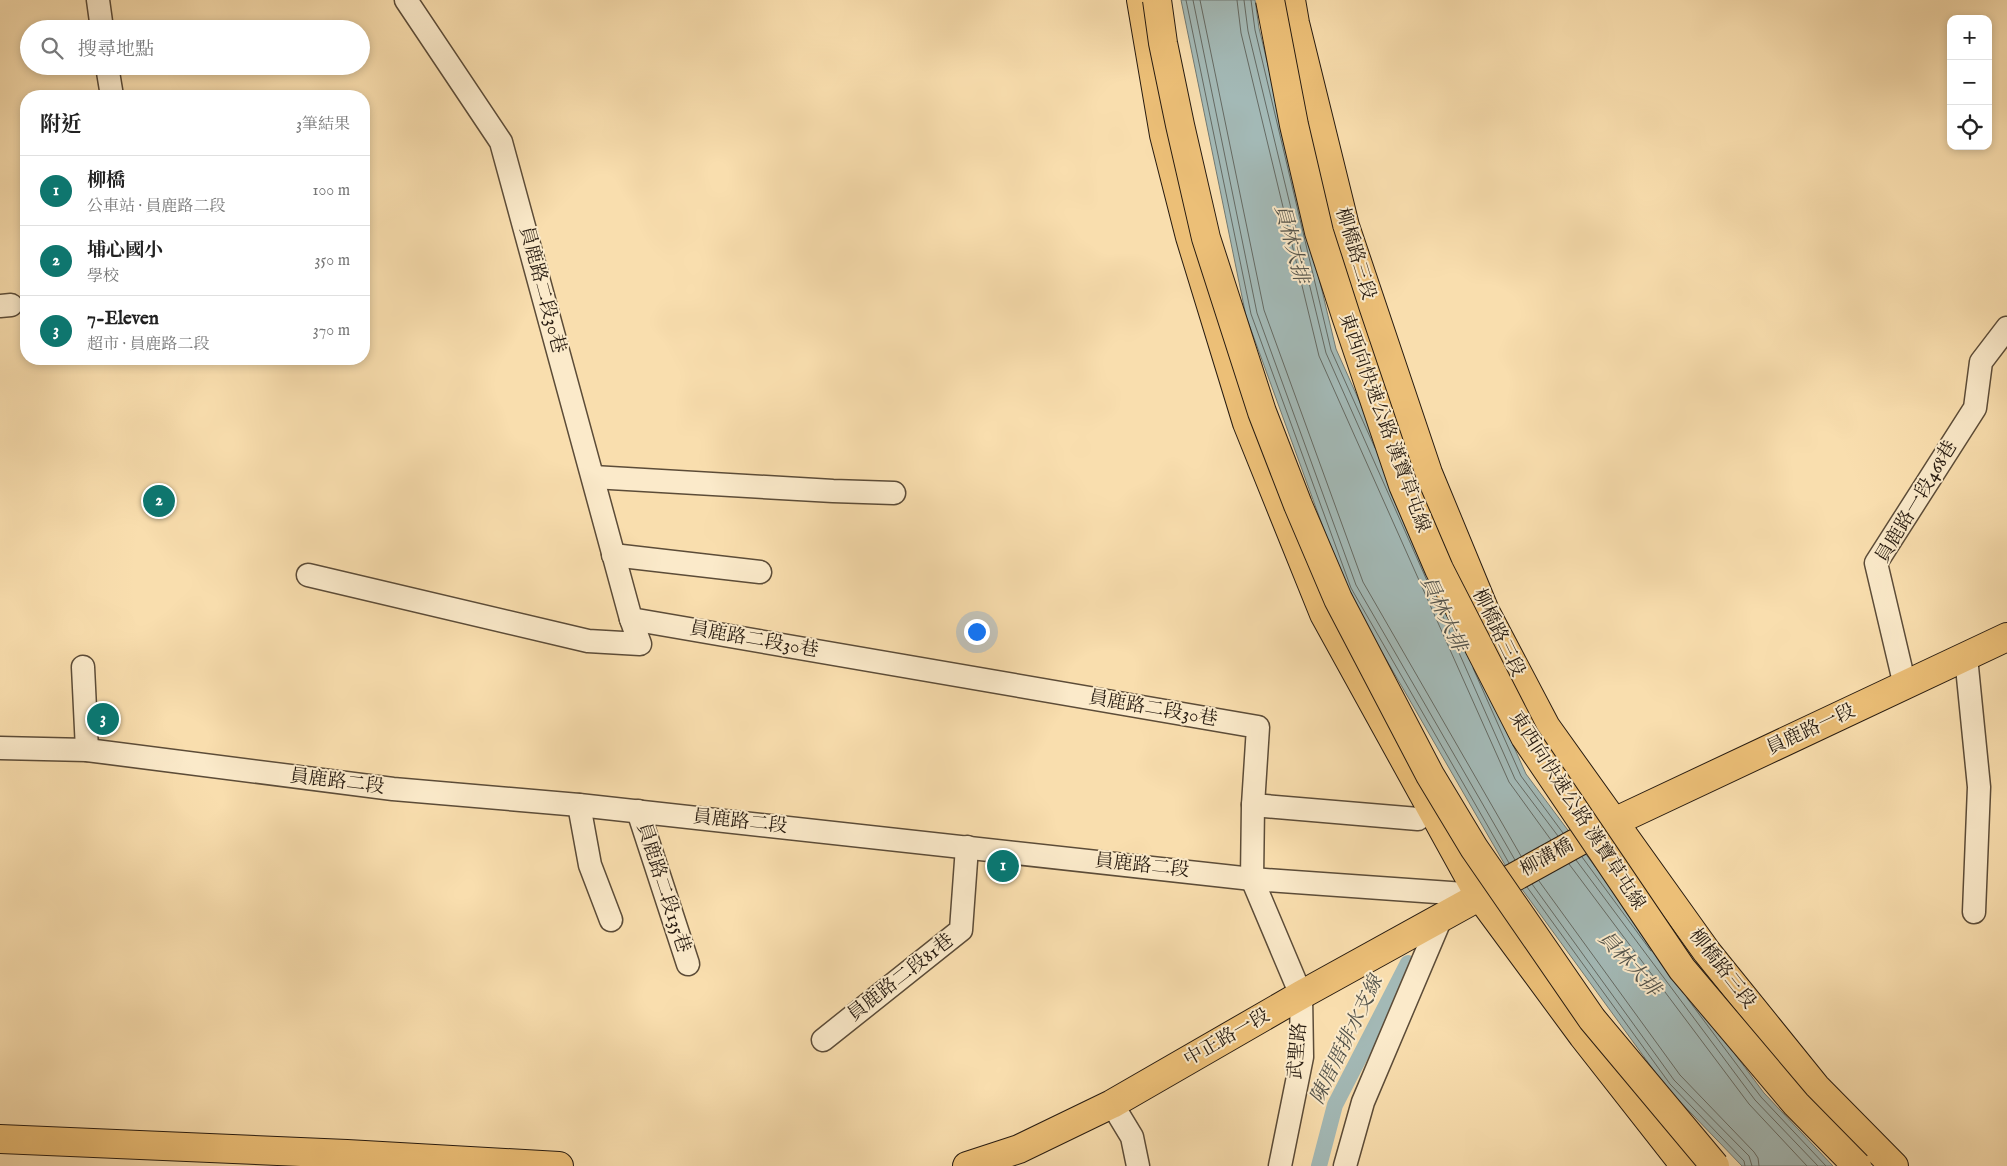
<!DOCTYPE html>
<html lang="zh-TW">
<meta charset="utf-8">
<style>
body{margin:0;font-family:"IM FELL English","Noto Serif TC",serif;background:#f6f6f6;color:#222}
.controls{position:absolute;right:15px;top:15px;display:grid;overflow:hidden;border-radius:10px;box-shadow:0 2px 8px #0003}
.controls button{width:45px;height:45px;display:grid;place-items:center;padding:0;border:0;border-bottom:1px solid #e0e0e0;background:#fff;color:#222;font:25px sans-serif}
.you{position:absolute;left:976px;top:631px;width:18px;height:18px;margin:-12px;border:4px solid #fff;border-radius:50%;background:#1a73e8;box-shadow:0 0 0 8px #1a73e833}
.badge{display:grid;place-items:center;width:32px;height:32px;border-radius:50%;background:#0f766e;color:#fff;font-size:16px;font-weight:700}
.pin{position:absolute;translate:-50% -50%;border:2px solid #fff;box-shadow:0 1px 5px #0006}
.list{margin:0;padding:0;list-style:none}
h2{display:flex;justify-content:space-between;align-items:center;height:65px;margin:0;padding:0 20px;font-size:21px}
h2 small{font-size:16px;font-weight:400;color:#767676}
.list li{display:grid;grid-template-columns:32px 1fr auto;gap:15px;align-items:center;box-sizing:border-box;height:70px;padding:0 20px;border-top:1px solid #e0e0e0}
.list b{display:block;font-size:19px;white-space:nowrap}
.list p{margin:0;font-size:16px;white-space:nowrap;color:#767676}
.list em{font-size:16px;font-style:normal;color:#767676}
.icon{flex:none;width:28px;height:28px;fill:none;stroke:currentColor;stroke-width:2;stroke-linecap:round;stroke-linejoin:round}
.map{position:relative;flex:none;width:2007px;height:1166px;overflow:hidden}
.search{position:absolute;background:#fff;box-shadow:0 2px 8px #0003;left:20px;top:20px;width:350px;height:55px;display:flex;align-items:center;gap:12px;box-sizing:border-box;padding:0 18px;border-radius:28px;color:#767676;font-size:19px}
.panel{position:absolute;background:#fff;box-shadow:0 2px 8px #0003;left:20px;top:90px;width:350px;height:275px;border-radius:20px}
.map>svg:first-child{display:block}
.water{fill:#a3b9b6;stroke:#717a74}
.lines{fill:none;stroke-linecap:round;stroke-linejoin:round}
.shore{stroke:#656a63;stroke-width:1}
.canal{stroke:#a3b9b6;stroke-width:16}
.minor-casing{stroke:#5c4c38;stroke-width:25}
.major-casing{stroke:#271b10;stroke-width:30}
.minor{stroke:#fbeaca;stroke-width:22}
.major{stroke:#ecbf77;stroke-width:28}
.highway-bridge-casing{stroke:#271b10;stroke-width:30;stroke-linecap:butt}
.highway-bridge{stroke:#ecbf77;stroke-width:28}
.labels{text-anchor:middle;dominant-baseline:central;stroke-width:4;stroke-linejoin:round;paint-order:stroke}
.street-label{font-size:19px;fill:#271b10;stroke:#fbeaca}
.water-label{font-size:20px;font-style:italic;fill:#52524a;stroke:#fbeaca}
</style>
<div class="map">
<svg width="2007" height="1166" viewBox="0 0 2007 1166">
<rect width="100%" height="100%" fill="#f9deae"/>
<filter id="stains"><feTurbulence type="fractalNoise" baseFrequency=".004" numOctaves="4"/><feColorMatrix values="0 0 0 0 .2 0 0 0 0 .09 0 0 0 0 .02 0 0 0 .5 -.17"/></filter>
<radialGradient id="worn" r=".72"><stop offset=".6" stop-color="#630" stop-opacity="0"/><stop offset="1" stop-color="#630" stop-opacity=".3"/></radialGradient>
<!-- water -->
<polygon class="water" points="1181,0 1255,0 1259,28 1336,349 1526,774 1764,1093 1833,1166 1742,1166 1666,1087 1508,870 1346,590 1246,316"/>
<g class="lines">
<!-- shore -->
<g class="shore">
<polyline points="1186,0 1251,314 1351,588 1509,863"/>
<polyline points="1193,0 1257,313 1356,585 1515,860"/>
<polyline points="1200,0 1264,310 1363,582 1521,856"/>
<polyline points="1237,0 1241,33 1319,356 1509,782 1551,840"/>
<polyline points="1244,0 1248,31 1326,353 1515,779 1558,836"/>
<polyline points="1251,0 1255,30 1331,350 1375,448"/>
<polyline points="1473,668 1521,776 1563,833"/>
<polyline points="1582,857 1651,951"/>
<polyline points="1576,860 1755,1100 1818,1166"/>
<polyline points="1569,864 1749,1104 1807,1166"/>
<polyline points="1539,881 1680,1075 1754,1152 1758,1158 1759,1166"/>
<polyline points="1532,884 1674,1080 1749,1156 1752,1166"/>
<polyline points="1527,887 1670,1084 1744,1161 1745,1166"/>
<polyline points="1687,998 1761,1097 1826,1166"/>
</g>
<!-- canal -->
<polyline class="canal" points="1319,1166 1335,1105 1408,963"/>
<!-- minor casing -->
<g class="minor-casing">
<g id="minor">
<polyline points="98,0 102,29"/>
<polyline points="406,0 501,142 631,619 1258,727 1253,805 1252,879 1301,995 1302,1057 1280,1166"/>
<polyline points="107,66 112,96"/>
<polyline points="0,306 11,305"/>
<polyline points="593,477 833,491 894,493"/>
<polyline points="613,555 760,572"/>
<polyline points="308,575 588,641 640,644 631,619"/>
<polyline points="1966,657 1979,787 1974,912"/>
<polyline points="83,667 87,750"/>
<polyline points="1905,686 1876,563 1975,408 1981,362 2007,328"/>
<polyline points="0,748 87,750 393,789 579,805 1252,879 1479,895"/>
<polyline points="579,805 590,865 611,920"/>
<polyline points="1253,805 1418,819"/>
<polyline points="638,811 688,964"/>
<polyline points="823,1040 961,930 967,847"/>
<polyline points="1112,1104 1132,1137 1138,1166"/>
<polyline points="1345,1166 1363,1102 1441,918"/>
</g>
</g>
<!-- major casing -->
<g class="major-casing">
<g id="major">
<polyline points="1141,0 1164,135 1190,237 1247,423 1324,614 1479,895 1583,1036 1685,1166"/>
<polyline points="1291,0 1295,23 1345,226 1428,473 1485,611 1546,727 1707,952 1816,1087 1894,1166"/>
<polyline points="0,1139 347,1154 559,1166"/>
<polyline points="967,1166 1019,1149 1112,1104 1301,995 1614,822 2007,637"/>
</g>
</g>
<!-- minor -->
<use href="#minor" class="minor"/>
<!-- major -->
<use href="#major" class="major"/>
<!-- highway-bridge casing -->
<g class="highway-bridge-casing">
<g id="highway-bridge">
<polyline points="1157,0 1163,43 1180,125 1206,238 1262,412 1298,505 1338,599 1430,775 1474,848 1592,1019 1715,1166"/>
<polyline points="1270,0 1294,125 1319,232 1346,316 1403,485 1439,569 1525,737 1682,969 1796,1104 1857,1166"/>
</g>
</g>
<!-- highway-bridge -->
<use href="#highway-bridge" class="highway-bridge"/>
</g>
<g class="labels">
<!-- street labels -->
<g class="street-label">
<text transform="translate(1355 254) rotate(73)">柳橋路三段</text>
<text transform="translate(542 290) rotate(75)">員鹿路二段30巷</text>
<text transform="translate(1384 423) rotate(70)">東西向快速公路 漢寶草屯線</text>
<text transform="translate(1917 502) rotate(-59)">員鹿路一段468巷</text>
<text transform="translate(1498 633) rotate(64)">柳橋路三段</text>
<text transform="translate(754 640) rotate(10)">員鹿路二段30巷</text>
<text transform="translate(1153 709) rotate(10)">員鹿路二段30巷</text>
<text transform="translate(1811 730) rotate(-25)">員鹿路一段</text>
<text transform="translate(337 782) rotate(7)">員鹿路二段</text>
<text transform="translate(1577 811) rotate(57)">東西向快速公路 漢寶草屯線</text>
<text transform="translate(740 822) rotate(6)">員鹿路二段</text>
<text transform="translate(1547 858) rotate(-29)">柳溝橋</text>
<text transform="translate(1142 866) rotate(6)">員鹿路二段</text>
<text transform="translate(663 888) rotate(72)">員鹿路二段135巷</text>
<text transform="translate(1722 969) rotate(52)">柳橋路三段</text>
<text transform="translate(901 978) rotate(-38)">員鹿路二段81巷</text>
<text transform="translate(1227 1038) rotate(-30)">中正路一段</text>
<text transform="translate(1298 1051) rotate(-85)">武聖路</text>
</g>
<!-- water labels -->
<g class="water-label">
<text transform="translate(1291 244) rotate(75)">員林大排</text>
<text transform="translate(1443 614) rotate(65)">員林大排</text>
<text transform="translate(1629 964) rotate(47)">員林大排</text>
<text transform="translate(1347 1040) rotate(-64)">陳厝厝排水支線</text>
</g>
</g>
<rect width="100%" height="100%" filter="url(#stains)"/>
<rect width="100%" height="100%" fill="url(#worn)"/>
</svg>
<div class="controls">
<button>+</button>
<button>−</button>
<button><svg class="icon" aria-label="locate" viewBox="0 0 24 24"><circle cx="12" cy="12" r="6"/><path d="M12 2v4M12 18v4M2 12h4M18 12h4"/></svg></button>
</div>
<div class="you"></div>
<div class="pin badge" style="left:1003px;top:866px">1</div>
<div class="pin badge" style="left:159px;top:501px">2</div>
<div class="pin badge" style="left:103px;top:719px">3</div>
<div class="search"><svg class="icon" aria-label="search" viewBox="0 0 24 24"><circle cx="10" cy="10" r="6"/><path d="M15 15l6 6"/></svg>搜尋地點</div>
<section class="panel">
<h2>附近<small>3筆結果</small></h2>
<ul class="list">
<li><span class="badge">1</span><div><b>柳橋</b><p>公車站 · 員鹿路二段</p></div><em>100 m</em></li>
<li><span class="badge">2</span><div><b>埔心國小</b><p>學校</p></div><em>350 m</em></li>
<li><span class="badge">3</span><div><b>7-Eleven</b><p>超市 · 員鹿路二段</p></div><em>370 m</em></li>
</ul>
</section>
</div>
